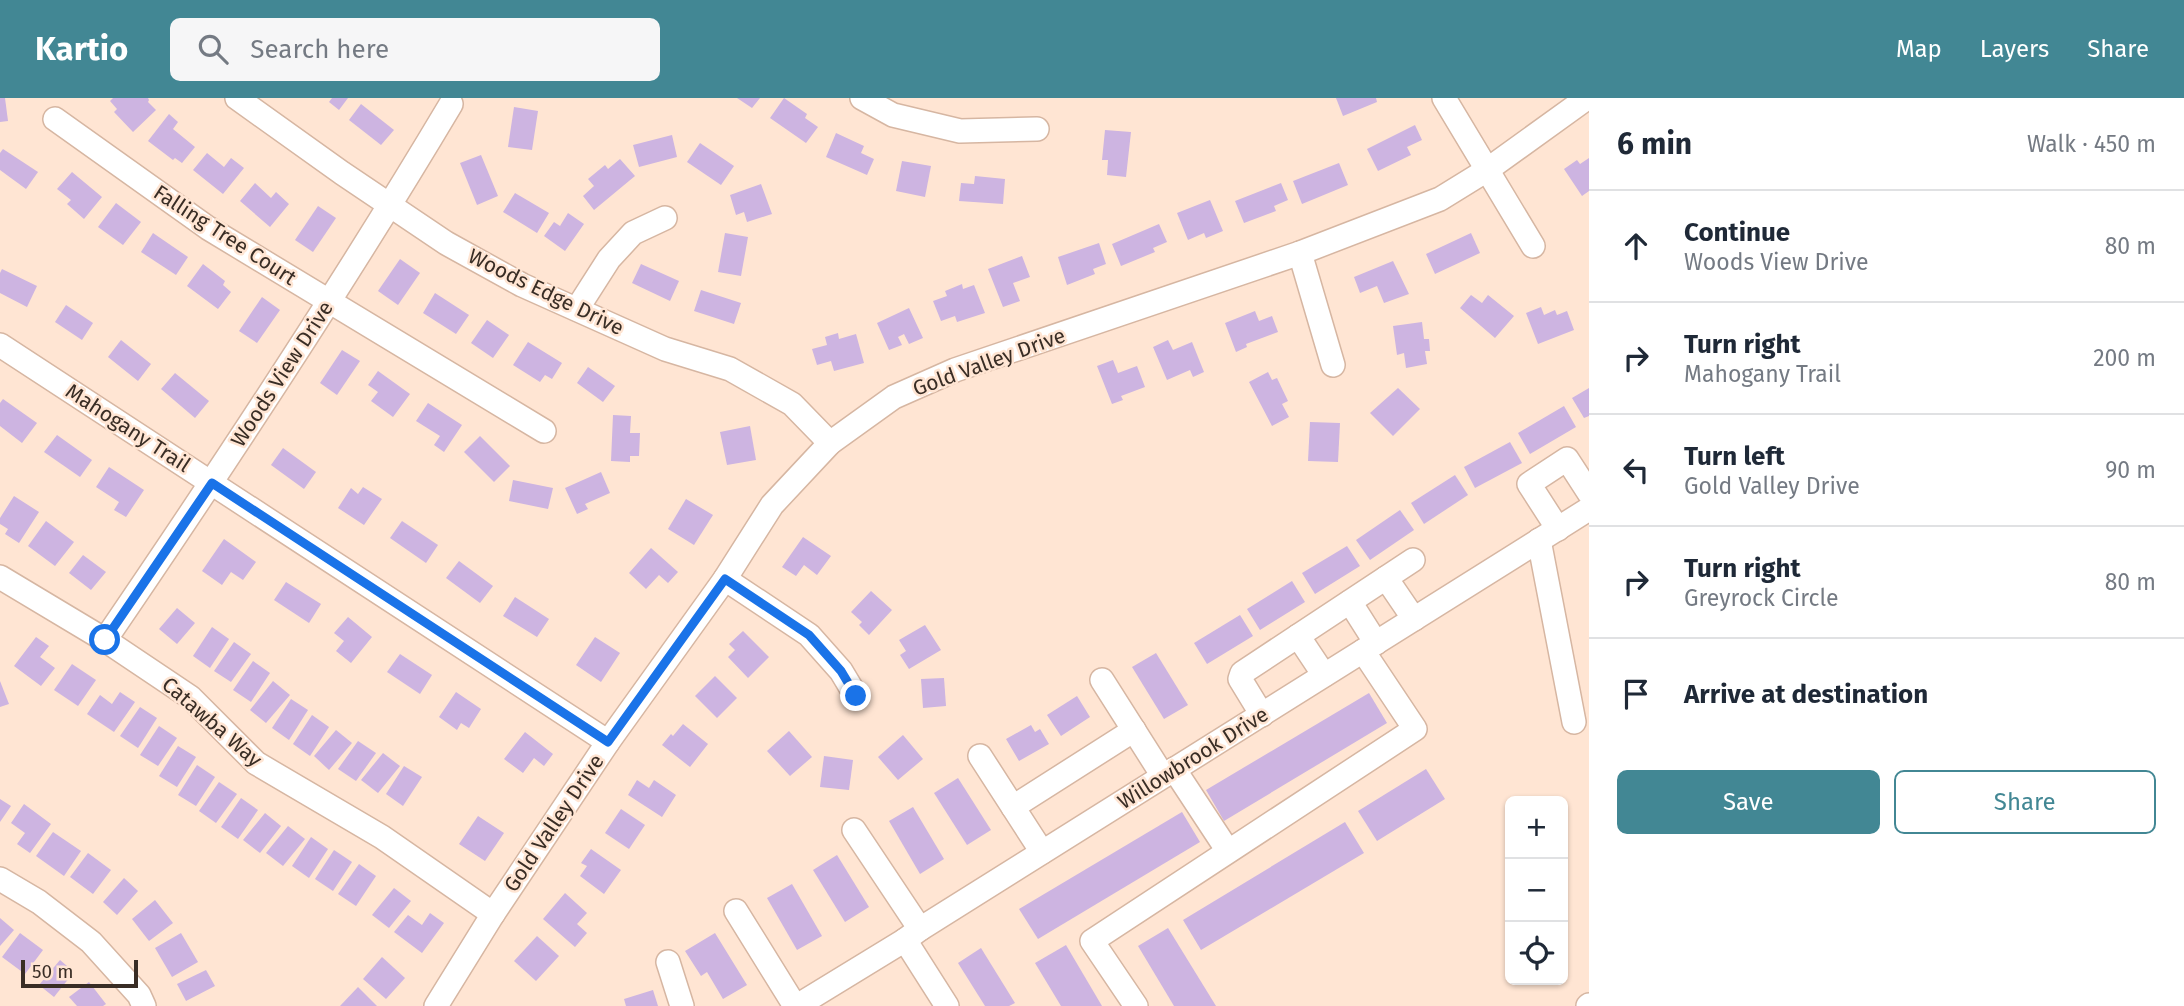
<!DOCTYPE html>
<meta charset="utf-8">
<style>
body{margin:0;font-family:"Fira Sans",sans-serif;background:#f6f6f7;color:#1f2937}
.controls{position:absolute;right:21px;bottom:21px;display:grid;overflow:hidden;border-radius:10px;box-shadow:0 2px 5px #0004}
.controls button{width:63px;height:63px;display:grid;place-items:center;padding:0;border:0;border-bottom:2px solid #e0e1e3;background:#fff;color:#1f2937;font:35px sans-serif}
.scale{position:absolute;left:21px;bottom:18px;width:117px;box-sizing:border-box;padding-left:7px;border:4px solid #392d25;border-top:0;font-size:19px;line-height:24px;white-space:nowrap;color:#392d25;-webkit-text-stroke:5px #ffe5d3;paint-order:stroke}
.stop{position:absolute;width:21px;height:21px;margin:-16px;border:5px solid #1a73e8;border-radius:50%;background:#fff}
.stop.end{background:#1a73e8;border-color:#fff;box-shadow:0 2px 7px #0008}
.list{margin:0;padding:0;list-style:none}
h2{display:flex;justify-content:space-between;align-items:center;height:91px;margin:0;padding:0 28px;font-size:30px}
h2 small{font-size:23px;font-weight:400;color:#747a83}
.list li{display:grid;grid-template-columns:46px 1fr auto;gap:21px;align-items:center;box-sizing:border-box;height:112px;padding:0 28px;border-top:2px solid #e0e1e3}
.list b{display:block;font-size:26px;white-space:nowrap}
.list p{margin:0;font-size:23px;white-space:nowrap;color:#747a83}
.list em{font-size:23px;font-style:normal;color:#747a83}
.actions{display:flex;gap:14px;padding:21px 28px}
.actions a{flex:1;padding:16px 0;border:2px solid #428794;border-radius:10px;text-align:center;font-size:24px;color:#428794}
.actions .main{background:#428794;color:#fff}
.icon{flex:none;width:38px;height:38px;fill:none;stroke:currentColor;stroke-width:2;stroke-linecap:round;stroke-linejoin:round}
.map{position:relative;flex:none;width:1589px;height:908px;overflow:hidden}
header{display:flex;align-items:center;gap:42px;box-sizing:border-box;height:98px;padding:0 35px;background:#428794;color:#fff}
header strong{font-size:33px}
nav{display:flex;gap:38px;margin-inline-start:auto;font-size:24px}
.search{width:490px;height:63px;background:#f6f6f7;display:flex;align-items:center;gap:18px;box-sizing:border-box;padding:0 24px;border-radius:10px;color:#747a83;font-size:26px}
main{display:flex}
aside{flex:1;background:#fff}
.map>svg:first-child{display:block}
.building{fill:#cdb4e1}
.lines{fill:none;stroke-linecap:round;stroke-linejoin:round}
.minor-casing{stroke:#d6b6a2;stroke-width:26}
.minor{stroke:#fff;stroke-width:23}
.route{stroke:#1a73e8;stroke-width:9}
.labels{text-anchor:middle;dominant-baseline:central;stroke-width:5;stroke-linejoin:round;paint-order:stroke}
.street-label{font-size:21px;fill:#392d25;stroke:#ffe5d3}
</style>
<header>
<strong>Kartio</strong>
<div class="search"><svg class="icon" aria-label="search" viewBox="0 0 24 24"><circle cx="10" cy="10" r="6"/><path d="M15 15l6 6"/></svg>Search here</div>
<nav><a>Map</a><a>Layers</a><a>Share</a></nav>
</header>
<main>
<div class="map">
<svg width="1589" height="908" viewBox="0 0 1589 908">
<rect width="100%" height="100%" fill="#ffe5d3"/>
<!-- building -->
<g class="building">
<polygon points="0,0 5,0 8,23 0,24"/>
<polygon points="113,0 148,0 149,2 148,4 156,12 133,34 114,14 117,11 110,3"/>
<polygon points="332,0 348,0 339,12 329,4"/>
<polygon points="737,0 760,0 752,10"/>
<polygon points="784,0 807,16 805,20 818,29 806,45 770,20"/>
<polygon points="1336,0 1376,0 1377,4 1343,18"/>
<polygon points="361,6 394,32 381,47 349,22"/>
<polygon points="514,9 538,13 532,52 508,49"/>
<polygon points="169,16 178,24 173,31 195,49 182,65 175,60 173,62 148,43"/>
<polygon points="1415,27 1422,42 1407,49 1411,57 1378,73 1367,51"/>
<polygon points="1105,32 1131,34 1126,79 1107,77 1108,62 1102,62"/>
<polygon points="836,35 864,48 861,55 874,61 867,77 826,59"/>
<polygon points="672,37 677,59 639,69 633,47"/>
<polygon points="700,45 734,68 721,87 687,64"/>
<polygon points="3,51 38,74 26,91 0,72 0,55"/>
<polygon points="207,55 224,69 231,60 244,70 223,96 193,72"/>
<polygon points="481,57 498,98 477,107 460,65"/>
<polygon points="1589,60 1589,93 1582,98 1564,71 1577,62 1580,66"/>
<polygon points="620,61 635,78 594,112 583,98 594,88 588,81 605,67 608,71"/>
<polygon points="902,63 931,68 925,99 896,93"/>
<polygon points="1339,65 1348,87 1302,106 1293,83"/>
<polygon points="72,74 102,99 84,121 67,106 71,102 57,91"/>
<polygon points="975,78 1005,81 1003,106 959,103 961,85 974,86"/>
<polygon points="255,85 271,100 276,94 289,106 270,129 240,103"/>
<polygon points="1281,85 1288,102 1274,108 1276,113 1244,125 1235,103"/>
<polygon points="761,86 772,116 747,124 744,114 736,117 730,97"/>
<polygon points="515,95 549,115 537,135 503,114"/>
<polygon points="1210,102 1223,133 1206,140 1204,135 1188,142 1177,115"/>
<polygon points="116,105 141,124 123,147 98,129"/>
<polygon points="318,108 336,120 313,154 295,142"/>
<polygon points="568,115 584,126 565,153 544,138 554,124 560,128"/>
<polygon points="1159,126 1167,144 1153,150 1155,154 1121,168 1112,146"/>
<polygon points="153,135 188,159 176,177 141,154"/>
<polygon points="725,135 748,139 741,178 718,174"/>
<polygon points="1471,135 1480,155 1435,176 1426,156"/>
<polygon points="1099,145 1106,166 1093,171 1095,176 1067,187 1058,159"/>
<polygon points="1022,158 1030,179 1013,185 1020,203 1003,209 988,171"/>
<polygon points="400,161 420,175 398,207 378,193"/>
<polygon points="1393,163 1409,196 1384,205 1377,188 1360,195 1354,179"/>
<polygon points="203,166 225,183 223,187 231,194 218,211 187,188"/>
<polygon points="641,166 679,183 670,203 632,185"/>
<polygon points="2,171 37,188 27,209 0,195 0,175"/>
<polygon points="962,186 963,191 974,187 985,215 957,224 955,218 941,223 933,203 947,198 945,193"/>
<polygon points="701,192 741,205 734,226 694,213"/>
<polygon points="435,195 469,217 456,236 423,215"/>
<polygon points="1471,197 1482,205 1488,197 1514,218 1495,240 1460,210"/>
<polygon points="262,199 280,212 257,245 239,233"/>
<polygon points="66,207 93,225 82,242 55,224"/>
<polygon points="1541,209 1544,217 1555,212 1557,217 1567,213 1574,232 1538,246 1526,215"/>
<polygon points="909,210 923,240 909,246 904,236 898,239 902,247 889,252 877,225"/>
<polygon points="1255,213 1259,223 1272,218 1278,234 1246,246 1247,249 1236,254 1225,225"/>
<polygon points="487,222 509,237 493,260 471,245"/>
<polygon points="1422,224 1424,241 1429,241 1430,253 1425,253 1427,266 1406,270 1404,255 1397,257 1393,228"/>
<polygon points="838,235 839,241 856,236 864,265 834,273 831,263 817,267 812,251 827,247 825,239"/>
<polygon points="121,242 151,266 138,283 108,259"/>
<polygon points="1168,242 1173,252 1192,244 1204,274 1193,279 1190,272 1167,282 1153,249"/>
<polygon points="528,244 562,265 552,281 545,277 540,284 513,267"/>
<polygon points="342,252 360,263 337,297 320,285"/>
<polygon points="1113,262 1118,275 1137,268 1145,289 1121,298 1123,302 1112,306 1097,268"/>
<polygon points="588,269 615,288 603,304 577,285"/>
<polygon points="378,273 410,296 393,319 371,303 378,294 368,287"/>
<polygon points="1268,274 1272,282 1277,280 1288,303 1282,306 1289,319 1272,328 1249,284"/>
<polygon points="175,275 209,303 195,320 161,291"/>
<polygon points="1398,290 1420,311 1393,338 1370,315"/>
<polygon points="1589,290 1589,318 1584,320 1572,300"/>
<polygon points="3,301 37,325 22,345 0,328 0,305"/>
<polygon points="428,305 462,327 444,354 434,347 440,338 416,323"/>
<polygon points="1564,308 1576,329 1530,356 1518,335"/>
<polygon points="613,317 631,318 630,335 640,335 639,358 630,358 630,364 611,363"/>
<polygon points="1310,324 1340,325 1338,364 1308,363"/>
<polygon points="750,328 756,362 727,367 720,334"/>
<polygon points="57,337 92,362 80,379 44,354"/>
<polygon points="480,338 510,368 494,384 464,354"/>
<polygon points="1510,344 1522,365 1475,390 1464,369"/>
<polygon points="283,350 316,374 304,391 271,367"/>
<polygon points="109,369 144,392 126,419 114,412 119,404 96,389"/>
<polygon points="601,374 610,395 585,406 588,411 577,416 565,390"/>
<polygon points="1455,377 1468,397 1424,426 1411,405"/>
<polygon points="513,382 553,390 548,411 509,403"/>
<polygon points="363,389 382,401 364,427 338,410 351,390 358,396"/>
<polygon points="14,398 39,414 19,445 5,436 8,431 0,426 0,420"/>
<polygon points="686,401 713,417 694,447 668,431"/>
<polygon points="1400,412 1414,432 1370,462 1356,442"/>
<polygon points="46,423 74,444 55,468 28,448"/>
<polygon points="402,423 438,447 426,465 390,440"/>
<polygon points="803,439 831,458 817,477 804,467 796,478 782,469"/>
<polygon points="224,441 256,464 243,482 231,474 222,487 202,473"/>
<polygon points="1347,448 1360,468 1315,496 1302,475"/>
<polygon points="651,450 678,474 668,485 659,477 646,491 629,475"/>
<polygon points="83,457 106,474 91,492 69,475"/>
<polygon points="459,463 493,488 480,505 446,480"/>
<polygon points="1292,483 1305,504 1260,532 1247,511"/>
<polygon points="286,484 321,506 309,525 274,502"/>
<polygon points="871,493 892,512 869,537 859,527 862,524 851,514"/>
<polygon points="515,499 549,521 537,539 503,518"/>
<polygon points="177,510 195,525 177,546 159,531"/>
<polygon points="1240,517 1253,538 1207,566 1194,545"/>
<polygon points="348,519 372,539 351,565 336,553 344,543 334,535"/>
<polygon points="925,527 941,552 909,571 900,557 906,553 899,542"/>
<polygon points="212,529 229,541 210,570 193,558"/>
<polygon points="743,533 769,559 748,580 728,559 735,552 729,546"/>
<polygon points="36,539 49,548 40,559 55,570 41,588 14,568"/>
<polygon points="595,539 620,555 601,584 576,567"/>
<polygon points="234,544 251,556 231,584 214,573"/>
<polygon points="1156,555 1188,607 1164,621 1132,569"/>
<polygon points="400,556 432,577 420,596 387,574"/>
<polygon points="253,563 270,575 251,604 233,592"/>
<polygon points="72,566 96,582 78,608 54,592"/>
<polygon points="715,578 737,600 717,620 695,598"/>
<polygon points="944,580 946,608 923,610 921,581"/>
<polygon points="0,583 9,606 0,609"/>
<polygon points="273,583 290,597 266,625 250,612"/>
<polygon points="120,594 135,604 114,634 87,616 100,597 112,606"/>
<polygon points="456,594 481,611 469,630 461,625 457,632 439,619"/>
<polygon points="1369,595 1387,625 1224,723 1206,692"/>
<polygon points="1077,598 1090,619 1061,638 1047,617"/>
<polygon points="291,601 308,612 289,642 272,630"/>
<polygon points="140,609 157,620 138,650 120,638"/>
<polygon points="312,617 329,629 310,658 293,646"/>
<polygon points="683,626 708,646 690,669 662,647 671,636 673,638"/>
<polygon points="1031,627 1035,634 1040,631 1049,646 1019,663 1006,641"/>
<polygon points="159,628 177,640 158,668 140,657"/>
<polygon points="336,632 352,645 329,672 314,658"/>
<polygon points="789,633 812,659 790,678 767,653"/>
<polygon points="525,634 553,656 544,668 534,660 523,675 504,661"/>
<polygon points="903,637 923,661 898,682 878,659"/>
<polygon points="358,643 376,655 356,683 338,671"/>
<polygon points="178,648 196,659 177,689 159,678"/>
<polygon points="383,655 400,668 378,695 361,682"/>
<polygon points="824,658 853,662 849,692 820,689"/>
<polygon points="197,667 215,679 196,708 178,697"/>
<polygon points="404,668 422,679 403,708 386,696"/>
<polygon points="1426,671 1445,701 1377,743 1358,713"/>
<polygon points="958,680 991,732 967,747 934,695"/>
<polygon points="637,682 649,690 654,682 676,697 662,719 628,697"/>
<polygon points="219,684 237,696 216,725 199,713"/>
<polygon points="241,700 258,712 238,741 221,729"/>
<polygon points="0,701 11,708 0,724"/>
<polygon points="24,706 51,726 30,755 17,746 25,735 11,725"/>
<polygon points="913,709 944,761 920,776 889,723"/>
<polygon points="621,711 645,727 629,751 605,735"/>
<polygon points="1182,714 1200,744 1038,841 1019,811"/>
<polygon points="265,715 281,728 260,755 243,742"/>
<polygon points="478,718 504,735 485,763 459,746"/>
<polygon points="1345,724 1364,755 1201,852 1183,822"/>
<polygon points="288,728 305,741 283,768 266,755"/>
<polygon points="53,734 81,753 64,778 36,758"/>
<polygon points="311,739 328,751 309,780 292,768"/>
<polygon points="591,751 621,772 604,796 580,778 587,768 581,765"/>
<polygon points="334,752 352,764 333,793 315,781"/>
<polygon points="88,755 111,772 93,796 70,779"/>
<polygon points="837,757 869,809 845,824 813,772"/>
<polygon points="359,766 376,778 356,808 338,796"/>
<polygon points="124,780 138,793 117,817 103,804"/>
<polygon points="792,786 822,838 797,852 767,800"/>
<polygon points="394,790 411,803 389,830 372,817"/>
<polygon points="565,795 587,815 577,826 587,835 575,849 543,821"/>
<polygon points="155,802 173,825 149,843 132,821"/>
<polygon points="430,815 444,825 422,855 394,834 408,817 422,827"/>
<polygon points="0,820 14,832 0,848"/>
<polygon points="1168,830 1216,908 1174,908 1138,848"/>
<polygon points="20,835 43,852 25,876 2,859"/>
<polygon points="181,835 198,864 172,879 155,850"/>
<polygon points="715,835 747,887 723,901 707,874 701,878 685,853"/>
<polygon points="537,838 559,858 536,883 514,863"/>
<polygon points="1066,847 1102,908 1061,908 1035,865"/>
<polygon points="981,850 1015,905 1009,908 985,908 958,865"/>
<polygon points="382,859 405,880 386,901 363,881"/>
<polygon points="60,862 74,874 54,899 39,887"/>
<polygon points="206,872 215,888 186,903 177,886"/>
<polygon points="89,884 106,906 103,908 77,908 69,899"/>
<polygon points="358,889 377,908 340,908"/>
<polygon points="653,892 658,908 626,908 624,901"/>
</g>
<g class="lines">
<!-- minor casing -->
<g class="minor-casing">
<g id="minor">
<polyline points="237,0 342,75 446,145 522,187 665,251 730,271 792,306 830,345"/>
<polyline points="862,0 893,17 960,33 1037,31"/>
<polyline points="1444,0 1533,148"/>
<polyline points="55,21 208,130 544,333"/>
<polyline points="1300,155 1333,267"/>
<polyline points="577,211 609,161 633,135 665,120"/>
<polyline points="0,247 608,644"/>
<polyline points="1558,431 1529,386 1567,361 1589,395"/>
<polyline points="1539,442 1574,624"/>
<polyline points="0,479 105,542 190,599 256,665 382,739 493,816"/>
<polyline points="1386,480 1414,521"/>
<polyline points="725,481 809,537 841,573 856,598"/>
<polyline points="1350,504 1376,545"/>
<polyline points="1298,538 1324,577"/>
<path d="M105,542C225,366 342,189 451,6"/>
<polyline points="1102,582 1163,678"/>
<polyline points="1262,617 1240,581 1242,575 1413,462"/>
<polyline points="980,658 1042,754"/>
<polyline points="1174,671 1228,753"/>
<polyline points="1013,709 1134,632"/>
<polyline points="854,732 920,831"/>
<polyline points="0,781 39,804 91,844 139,897 144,908"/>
<polyline points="736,813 795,908"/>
<polyline points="905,842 947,908"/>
<polyline points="668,864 682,908"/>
<polyline points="436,908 493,816 608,644 725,481 772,407 830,345 894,299 955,272 1300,155 1440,101 1487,72 1587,0"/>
<polyline points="797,908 905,842 920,831 1589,411"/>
<polyline points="1136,908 1092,843 1415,631 1363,553"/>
<polyline points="1588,908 1589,907"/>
</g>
</g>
<!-- minor -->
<use href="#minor" class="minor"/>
</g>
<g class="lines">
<!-- route -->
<polyline class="route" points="105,542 212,385 608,644 725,481 809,537 841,573 856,598"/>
</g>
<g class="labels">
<!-- street labels -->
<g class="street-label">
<text transform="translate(225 137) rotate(33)">Falling Tree Court</text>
<text transform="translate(546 194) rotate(26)">Woods Edge Drive</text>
<text transform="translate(989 264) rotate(-20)">Gold Valley Drive</text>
<text transform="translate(282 276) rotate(-57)">Woods View Drive</text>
<text transform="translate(128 330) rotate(33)">Mahogany Trail</text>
<text transform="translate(212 624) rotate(41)">Catawba Way</text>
<text transform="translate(1193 660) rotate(-32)">Willowbrook Drive</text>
<text transform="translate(554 725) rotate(-56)">Gold Valley Drive</text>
</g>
</g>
</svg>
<div class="controls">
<button>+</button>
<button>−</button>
<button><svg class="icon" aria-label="locate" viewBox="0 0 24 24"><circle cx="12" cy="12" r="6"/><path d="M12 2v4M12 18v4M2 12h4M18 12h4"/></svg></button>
</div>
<div class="scale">50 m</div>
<div class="stop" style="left:105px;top:542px"></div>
<div class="stop end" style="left:856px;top:598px"></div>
</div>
<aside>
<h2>6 min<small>Walk · 450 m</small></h2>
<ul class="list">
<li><svg class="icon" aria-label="ahead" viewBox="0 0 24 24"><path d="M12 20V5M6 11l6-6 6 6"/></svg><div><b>Continue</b><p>Woods View Drive</p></div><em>80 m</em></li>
<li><svg class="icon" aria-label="right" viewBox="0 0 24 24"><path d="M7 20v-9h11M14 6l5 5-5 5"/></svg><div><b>Turn right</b><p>Mahogany Trail</p></div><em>200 m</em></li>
<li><svg class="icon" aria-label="left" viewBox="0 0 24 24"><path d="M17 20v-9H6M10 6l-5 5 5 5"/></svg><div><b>Turn left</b><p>Gold Valley Drive</p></div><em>90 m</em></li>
<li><svg class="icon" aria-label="right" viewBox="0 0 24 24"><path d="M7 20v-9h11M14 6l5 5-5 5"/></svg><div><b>Turn right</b><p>Greyrock Circle</p></div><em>80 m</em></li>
<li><svg class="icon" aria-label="arrive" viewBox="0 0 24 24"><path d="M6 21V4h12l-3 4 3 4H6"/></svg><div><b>Arrive at destination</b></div></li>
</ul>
<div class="actions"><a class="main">Save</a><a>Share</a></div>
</aside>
</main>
